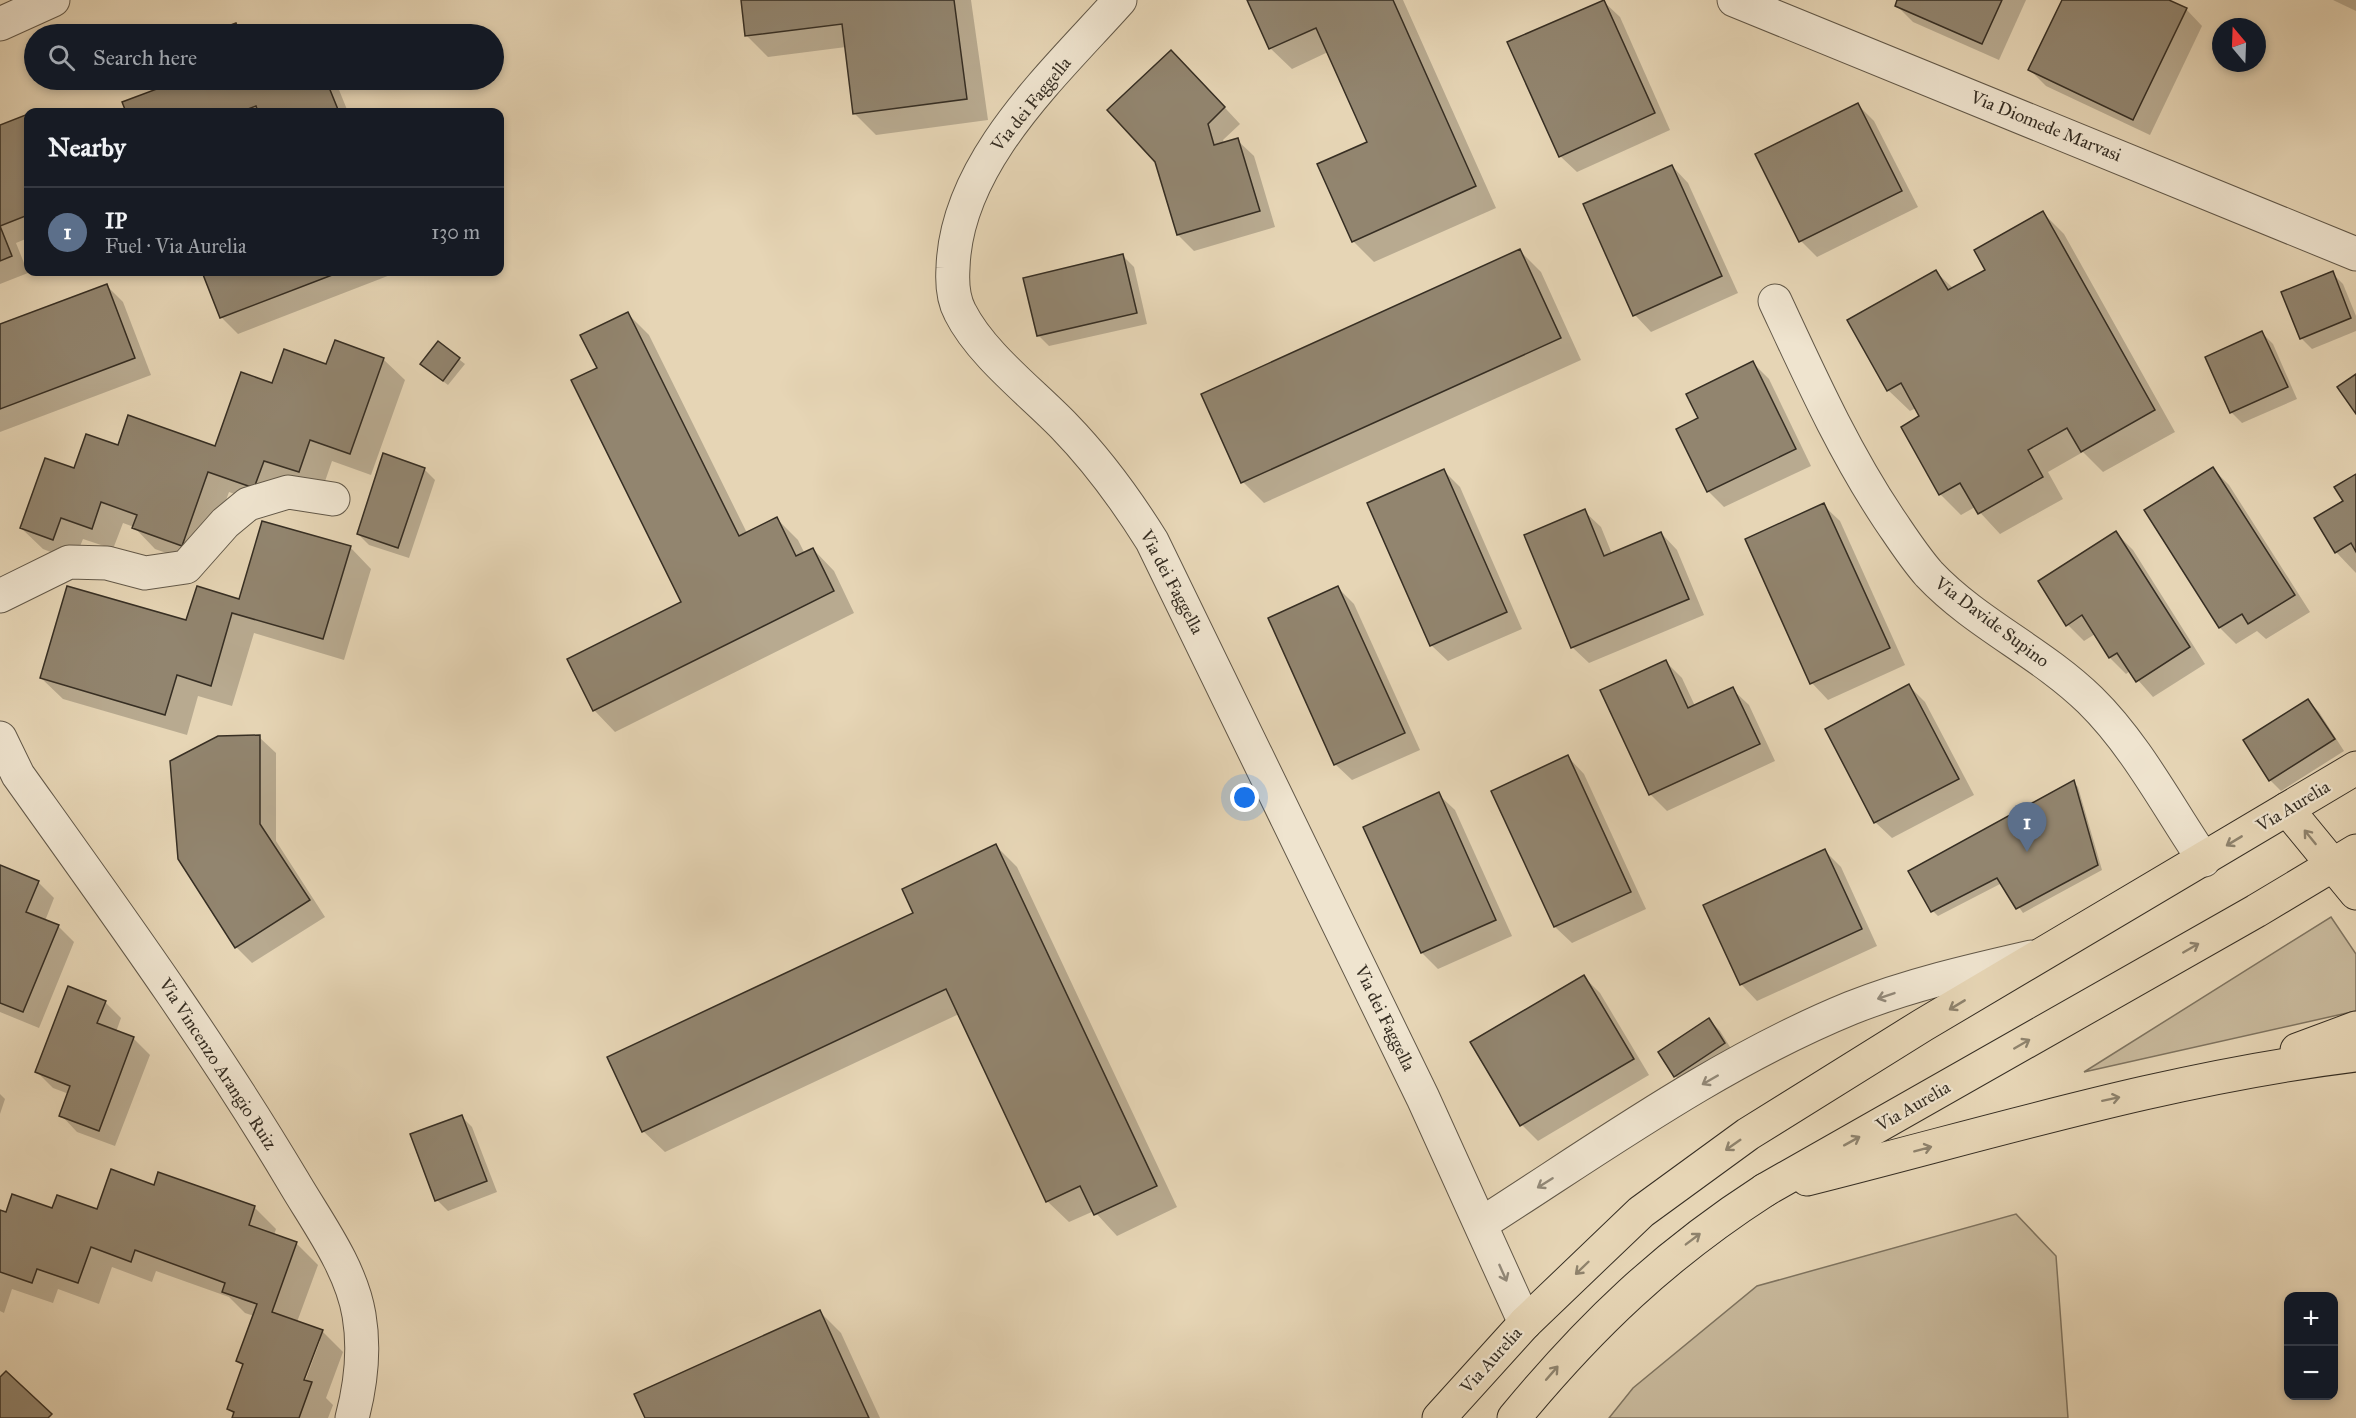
<!DOCTYPE html>
<meta charset="utf-8">
<style>
body{margin:0;font-family:"IM FELL Great Primer",serif;background:#242831;color:#f1f3f6}
.controls{position:absolute;right:18px;bottom:18px;display:grid;overflow:hidden;border-radius:12px;box-shadow:0 3px 9px #0003}
.controls button{width:54px;height:54px;display:grid;place-items:center;padding:0;border:0;border-bottom:2px solid #363941;background:#171b24;color:#f1f3f6;font:30px sans-serif}
.compass{position:absolute;left:2212px;top:18px;width:54px;height:54px;border-radius:50%;background:#171b24;box-shadow:0 3px 9px #0003;rotate:341deg}
.you{position:absolute;left:1245px;top:798px;width:21px;height:21px;margin:-15px;border:4px solid #fff;border-radius:50%;background:#1a73e8;box-shadow:0 0 0 9px #1a73e833}
.badge{display:grid;place-items:center;width:39px;height:39px;border-radius:50%;background:#d93025;color:#fff;font-size:20px;font-weight:700}
.pin{position:absolute;translate:-50% -50px;filter:drop-shadow(0 2px 3px #0008)}
.pin::after{content:'';position:absolute;top:32px;width:21px;height:18px;background:inherit;clip-path:polygon(0 0,100% 0,50% 100%)}
.list{margin:0;padding:0;list-style:none}
h2{display:flex;justify-content:space-between;align-items:center;height:78px;margin:0;padding:0 24px;font-size:26px}
h2 small{font-size:20px;font-weight:400;color:#9ea1a6}
.list li{display:grid;grid-template-columns:39px 1fr auto;gap:18px;align-items:center;box-sizing:border-box;height:90px;padding:0 24px;border-top:2px solid #363941}
.list b{display:block;font-size:22px;white-space:nowrap}
.list p{margin:0;font-size:20px;white-space:nowrap;color:#9ea1a6}
.list em{font-size:20px;font-style:normal;color:#9ea1a6}
.icon{flex:none;width:33px;height:33px;fill:none;stroke:currentColor;stroke-width:2;stroke-linecap:round;stroke-linejoin:round}
.map{position:relative;flex:none;width:2356px;height:1418px;overflow:hidden}
.search{position:absolute;background:#171b24;box-shadow:0 3px 9px #0003;left:24px;top:24px;width:480px;height:66px;display:flex;align-items:center;gap:15px;box-sizing:border-box;padding:0 21px;border-radius:33px;color:#9ea1a6;font-size:22px}
.panel{position:absolute;background:#171b24;box-shadow:0 3px 9px #0003;left:24px;top:108px;width:480px;height:168px;border-radius:12px}
.map>svg:first-child{display:block}
.green{fill:#c8b99c;stroke:#7f7460;stroke-width:1.5}
.shadow{fill:#0003;fill-rule:evenodd}
.building{fill:#92856f;stroke:#362e23;stroke-width:1.5}
.lines{fill:none;stroke-linecap:round;stroke-linejoin:round}
.minor-casing{stroke:#625848;stroke-width:35}
.major-casing{stroke:#362e23;stroke-width:35}
.highway-casing{stroke:#362e23;stroke-width:35}
.minor{stroke:#efe4cf;stroke-width:33}
.major{stroke:#e6d5b5;stroke-width:33}
.highway{stroke:#e6d5b5;stroke-width:33}
.oneway{stroke:#8e826c}
.oneway2{stroke:#928979}
.labels{text-anchor:middle;dominant-baseline:central;stroke-width:4.5;stroke-linejoin:round;paint-order:stroke}
.street-label{font-size:18px;fill:#362e23;stroke:#efe4cf}
</style>
<div class="map">
<svg width="2356" height="1418" viewBox="0 0 2356 1418">
<rect width="100%" height="100%" fill="#e6d5b5"/>
<filter id="stains"><feTurbulence type="fractalNoise" baseFrequency=".00333" numOctaves="4"/><feColorMatrix values="0 0 0 0 .2 0 0 0 0 .09 0 0 0 0 .02 0 0 0 .5 -.17"/></filter>
<radialGradient id="worn" r=".72"><stop offset=".6" stop-color="#630" stop-opacity="0"/><stop offset="1" stop-color="#630" stop-opacity=".3"/></radialGradient>
<!-- green -->
<g class="green">
<polygon points="2331,917 2356,954 2356,1011 2084,1072"/>
<polygon points="2016,1214 2056,1256 2068,1418 1609,1418 1633,1388 1757,1286"/>
</g>
<!-- shadow -->
<g class="shadow">
<polygon points="742,0 971,0 988,120 876,135 854,113 846,47 768,57 747,36"/>
<polygon points="1249,0 1403,0 1496,208 1374,262 1353,241 1369,143 1328,52 1292,69 1270,48"/>
<polygon points="1899,0 2026,0 1999,60 1913,22 1897,6"/>
<polygon points="2063,0 2166,0 2186,9 2202,26 2150,135 2046,86 2030,70"/>
<polygon points="2333,0 2356,0 2356,11"/>
<polygon points="1603,1 1620,17 1670,130 1577,172 1560,156"/>
<polygon points="235,25 245,34 211,34"/>
<polygon points="1188,68 1240,124 1223,140 1224,143 1237,140 1254,156 1275,227 1194,251 1178,235"/>
<polygon points="173,80 335,80 348,112 128,112 124,103 175,84"/>
<polygon points="1858,105 1874,121 1918,207 1817,257 1801,241"/>
<polygon points="28,116 28,238 16,243 28,273 0,284 0,127"/>
<polygon points="1672,166 1688,183 1738,293 1651,332 1635,315"/>
<polygon points="2043,213 2064,234 2175,432 2103,472 2083,452 2048,472 2063,499 2000,534 1975,507 1961,515 1940,494 1921,416 1916,408 1910,411 1888,390 1936,272 1954,289 1987,271"/>
<polygon points="1520,251 1541,272 1581,360 1264,503 1243,482"/>
<polygon points="1123,256 1134,267 1147,324 1049,346 1038,335"/>
<polygon points="203,272 398,272 238,334 222,318"/>
<polygon points="2332,273 2343,284 2356,316 2356,331 2312,349 2301,338"/>
<polygon points="107,286 123,302 151,375 0,432 0,326"/>
<polygon points="628,314 649,335 747,533 777,519 798,540 805,554 813,549 834,571 854,613 615,732 594,710 683,602"/>
<polygon points="2262,333 2273,344 2297,399 2242,423 2231,412"/>
<polygon points="438,343 465,364 448,385 427,369"/>
<polygon points="383,359 405,380 371,475 332,461 321,493 275,508 229,492 203,566 155,549 134,527 123,523 113,549 83,539 74,561 43,549 21,528 74,470 118,447 215,448 273,385 327,366"/>
<polygon points="1753,363 1769,379 1811,466 1724,507 1708,491 1700,419"/>
<polygon points="424,469 435,480 409,558 369,545 358,534"/>
<polygon points="2213,469 2229,485 2310,612 2266,639 2257,631 2236,644 2220,628 2146,511"/>
<polygon points="1444,471 1460,487 1522,629 1448,661 1431,645"/>
<polygon points="2356,475 2356,573 2336,552 2345,502"/>
<polygon points="1823,505 1840,521 1905,665 1828,700 1812,683 1747,540"/>
<polygon points="1584,511 1601,527 1612,554 1661,533 1677,550 1704,615 1589,663 1572,647"/>
<polygon points="2116,533 2133,550 2205,664 2153,697 2130,671 2126,674 2110,658 2095,634 2084,641 2068,625"/>
<polygon points="350,547 371,569 344,660 254,633 232,706 198,696 187,735 63,699 41,678 240,601"/>
<polygon points="1338,588 1354,604 1420,750 1352,780 1335,764"/>
<polygon points="1665,661 1682,678 1695,706 1732,689 1749,705 1775,761 1667,811 1651,795 1602,691"/>
<polygon points="1909,686 1925,702 1974,795 1892,838 1875,822"/>
<polygon points="2308,701 2319,712 2344,751 2281,791 2270,780"/>
<polygon points="259,737 276,753 276,841 325,917 252,963 236,947"/>
<polygon points="1568,757 1584,774 1646,909 1572,943 1555,927 1493,791"/>
<polygon points="2073,782 2078,787 2102,870 2023,913 2002,883 1938,916 1933,911 1910,872"/>
<polygon points="1438,794 1455,810 1512,936 1438,969 1422,953 1365,827"/>
<polygon points="996,846 1017,867 1177,1207 1117,1236 1094,1211 1069,1222 1047,1201 959,1014 665,1152 643,1131 915,914"/>
<polygon points="1825,851 1841,867 1877,946 1757,1001 1741,984"/>
<polygon points="0,866 38,882 54,898 45,921 58,926 74,942 39,1028 0,1012"/>
<polygon points="1583,976 1600,993 1649,1075 1538,1141 1522,1125"/>
<polygon points="105,1002 121,1018 116,1032 133,1038 150,1055 115,1146 77,1132 61,1115 69,1094 53,1088 37,1072"/>
<polygon points="1709,1020 1720,1031 1735,1055 1686,1087 1675,1076"/>
<polygon points="0,1094 5,1099 0,1114"/>
<polygon points="461,1116 472,1127 497,1192 448,1211 437,1200"/>
<path d="M155,1186L254,1207L276,1229L274,1235L296,1243L318,1265L297,1322L322,1331L343,1352L326,1398L333,1405L328,1418H233L234,1415L229,1409L244,1367L238,1360L254,1316L245,1313L229,1297L156,1271L152,1282L112,1267L99,1304L58,1289L53,1303L12,1289L4,1313L0,1311V1211L7,1214L53,1210L98,1211ZM317,1341H320L303,1387L300,1386Z"/>
<polygon points="820,1312 841,1333 880,1418 646,1418"/>
</g>
<!-- building -->
<g class="building">
<polygon points="741,0 954,0 967,99 853,114 842,24 745,36"/>
<polygon points="1247,0 1393,0 1476,186 1352,242 1317,164 1367,142 1316,28 1269,49"/>
<polygon points="1604,0 1655,113 1559,157 1507,42"/>
<polygon points="1897,0 2002,0 1982,44 1895,6"/>
<polygon points="2062,0 2169,0 2187,8 2133,120 2028,70"/>
<polygon points="236,23 240,34 207,34"/>
<polygon points="1171,50 1225,107 1208,124 1214,145 1238,138 1260,211 1177,235 1155,162 1107,110"/>
<polygon points="171,80 326,80 339,112 258,112 256,106 240,112 126,112 122,102 173,83"/>
<polygon points="1858,103 1902,191 1799,242 1755,154"/>
<polygon points="28,114 28,215 0,226 12,256 0,261 0,125"/>
<polygon points="1672,165 1722,276 1633,316 1583,204"/>
<polygon points="2043,211 2155,410 2081,452 2067,428 2028,450 2043,477 1978,514 1960,483 1939,495 1901,427 1919,416 1901,383 1887,391 1847,320 1936,270 1948,290 1985,270 1974,250"/>
<polygon points="1520,249 1561,338 1241,483 1201,394"/>
<polygon points="1123,254 1137,313 1037,336 1023,278"/>
<polygon points="2333,271 2351,318 2300,339 2281,292"/>
<polygon points="202,272 340,272 220,318"/>
<polygon points="107,284 135,358 0,409 0,324"/>
<polygon points="628,312 739,536 777,517 796,556 813,548 834,591 593,711 567,659 681,602 571,380 597,368 580,335"/>
<polygon points="2262,331 2288,387 2230,413 2205,357"/>
<polygon points="335,340 384,358 350,454 310,440 299,472 264,461 254,488 208,472 182,546 132,528 137,515 101,502 92,529 61,518 53,540 20,528 45,458 74,468 86,434 118,445 128,415 215,446 241,372 272,383 284,349 326,364"/>
<polygon points="438,341 460,358 443,381 420,364"/>
<polygon points="1753,361 1796,449 1707,492 1676,429 1698,418 1686,394"/>
<polygon points="2356,374 2356,414 2337,387"/>
<polygon points="383,453 425,468 398,548 357,534"/>
<polygon points="2213,467 2295,595 2248,624 2242,614 2219,628 2144,510"/>
<polygon points="1444,469 1507,612 1430,646 1367,503"/>
<polygon points="2356,474 2356,552 2351,543 2335,553 2314,518 2343,501 2334,487"/>
<polygon points="1824,503 1890,648 1810,684 1745,539"/>
<polygon points="1585,509 1604,556 1661,532 1689,599 1571,648 1524,535"/>
<polygon points="262,521 351,546 323,639 232,613 211,686 177,675 165,715 40,678 67,586 186,620 197,586 239,599"/>
<polygon points="2116,531 2190,647 2136,682 2117,653 2109,658 2082,615 2066,626 2038,581"/>
<polygon points="1338,586 1405,733 1334,765 1268,618"/>
<polygon points="1666,660 1688,708 1733,687 1760,744 1649,795 1600,690"/>
<polygon points="1909,684 1959,779 1874,823 1825,729"/>
<polygon points="2308,699 2335,739 2269,781 2243,740"/>
<polygon points="260,735 260,824 310,900 235,948 178,859 170,761 218,736"/>
<polygon points="1568,755 1631,892 1554,927 1491,791"/>
<polygon points="2074,780 2098,865 2016,909 1997,878 1931,912 1908,871"/>
<polygon points="1439,792 1496,920 1421,953 1363,827"/>
<polygon points="996,844 1157,1186 1094,1215 1080,1186 1046,1202 946,989 642,1132 607,1057 913,913 902,889"/>
<polygon points="1825,849 1862,929 1740,985 1703,905"/>
<polygon points="0,865 39,881 26,912 59,925 23,1012 0,1003"/>
<polygon points="1584,975 1634,1059 1520,1126 1470,1042"/>
<polygon points="68,986 106,1001 97,1023 134,1037 99,1131 59,1116 70,1086 35,1072"/>
<polygon points="1709,1018 1725,1043 1674,1077 1658,1052"/>
<polygon points="462,1115 487,1181 435,1201 410,1134"/>
<polygon points="111,1169 154,1185 158,1172 255,1206 249,1225 297,1242 272,1312 323,1330 304,1380 312,1382 299,1418 232,1418 234,1412 227,1409 243,1364 236,1361 257,1304 222,1292 225,1283 135,1250 131,1262 91,1247 78,1283 37,1269 32,1283 0,1272 0,1210 6,1212 12,1194 52,1208 57,1195 97,1209"/>
<polygon points="820,1310 869,1418 645,1418 634,1394"/>
<polygon points="6,1371 52,1414 48,1418 0,1418 0,1377"/>
</g>
<g class="lines">
<!-- minor casing -->
<g class="minor-casing">
<g id="minor">
<path d="M1120,0C1054,74 956,162 953,268C952,283 953,299 960,312C981,354 1031,392 1064,426C1097,460 1127,501 1152,541L1423,1098L1525,1323"/>
<polyline points="1734,0 2356,254"/>
<polyline points="0,24 53,0"/>
<path d="M1775,301C1810,376 1843,450 1889,519C1902,538 1914,557 1929,574C1976,624 2041,652 2090,700C2136,745 2168,807 2204,860"/>
<polyline points="0,596 69,562 107,563 145,573 186,567 225,523 248,504 288,492 333,499"/>
<path d="M0,738L18,775C113,908 209,1040 293,1181C317,1222 351,1267 359,1315C365,1350 361,1384 352,1418"/>
<path d="M1481,1224C1600,1148 1719,1062 1851,1008C1909,985 1970,971 2031,957"/>
</g>
</g>
<!-- major casing -->
<g class="major-casing">
<g id="major">
<polyline points="2287,809 2356,893"/>
<polyline points="2297,1050 2356,1028"/>
<path d="M1807,1179C1991,1133 2167,1078 2356,1055"/>
<polyline points="1765,1190 2256,911 2356,851"/>
<polyline points="1525,1323 1641,1212 1748,1134 1923,1025 2356,768"/>
</g>
</g>
<!-- highway casing -->
<g class="highway-casing">
<g id="highway">
<polyline points="1439,1418 1525,1323"/>
<path d="M1514,1418C1590,1326 1664,1255 1765,1190"/>
</g>
</g>
<!-- minor -->
<use href="#minor" class="minor"/>
<!-- major -->
<use href="#major" class="major"/>
<!-- highway -->
<use href="#highway" class="highway"/>
</g>
<!-- one-way arrows -->
<defs><path id="oneway-shaft" d="M-6 0H5M1.5-3L5.5 0L1.5 3" fill="none" stroke-width="1.6" stroke-linecap="round" stroke-linejoin="round" transform="scale(1.5)"/></defs>
<g class="oneway">
<use href="#oneway-shaft" transform="translate(2310 837) rotate(-129)"/>
<use href="#oneway-shaft" transform="translate(2234 841) rotate(149)"/>
<use href="#oneway-shaft" transform="translate(2191 948) rotate(-30)"/>
<use href="#oneway-shaft" transform="translate(1957 1005) rotate(149)"/>
<use href="#oneway-shaft" transform="translate(2022 1044) rotate(-30)"/>
<use href="#oneway-shaft" transform="translate(2111 1099) rotate(-12)"/>
<use href="#oneway-shaft" transform="translate(1852 1141) rotate(-29)"/>
<use href="#oneway-shaft" transform="translate(1733 1145) rotate(145)"/>
<use href="#oneway-shaft" transform="translate(1923 1149) rotate(-15)"/>
<use href="#oneway-shaft" transform="translate(1693 1239) rotate(-37)"/>
<use href="#oneway-shaft" transform="translate(1582 1268) rotate(136)"/>
<use href="#oneway-shaft" transform="translate(1552 1373) rotate(-49)"/>
</g>
<g class="oneway2">
<use href="#oneway-shaft" transform="translate(1886 996) rotate(161)"/>
<use href="#oneway-shaft" transform="translate(1710 1080) rotate(150)"/>
<use href="#oneway-shaft" transform="translate(1545 1183) rotate(148)"/>
<use href="#oneway-shaft" transform="translate(1503 1273) rotate(66)"/>
</g>
<g class="labels">
<!-- street labels -->
<g class="street-label">
<text transform="translate(1031 104) rotate(-51)">Via dei Faggella</text>
<text transform="translate(2046 126) rotate(22)">Via Diomede Marvasi</text>
<text transform="translate(1172 582) rotate(62)">Via dei Faggella</text>
<text transform="translate(1992 622) rotate(37)">Via Davide Supino</text>
<text transform="translate(2293 806) rotate(-31)">Via Aurelia</text>
<text transform="translate(1385 1018) rotate(64)">Via dei Faggella</text>
<text transform="translate(218 1064) rotate(57)">Via Vincenzo Arangio Ruiz</text>
<text transform="translate(1913 1106) rotate(-30)">Via Aurelia</text>
<text transform="translate(1491 1360) rotate(-48)">Via Aurelia</text>
</g>
</g>
<rect width="100%" height="100%" filter="url(#stains)"/>
<rect width="100%" height="100%" fill="url(#worn)"/>
</svg>
<div class="controls">
<button>+</button>
<button>−</button>
</div>
<svg class="compass" viewBox="-18 -18 36 36"><path d="M0-13l5 13h-10z" fill="#e53935"/><path d="M0 13l5-13h-10z" fill="#9ea1a6"/></svg>
<div class="you"></div>
<div class="pin badge" style="left:2027px;top:852px;background:#5c6f8a">1</div>
<div class="search"><svg class="icon" aria-label="search" viewBox="0 0 24 24"><circle cx="10" cy="10" r="6"/><path d="M15 15l6 6"/></svg>Search here</div>
<section class="panel">
<h2>Nearby<small></small></h2>
<ul class="list">
<li><span class="badge" style="background:#5c6f8a">1</span><div><b>IP</b><p>Fuel · Via Aurelia</p></div><em>130 m</em></li>
</ul>
</section>
</div>
